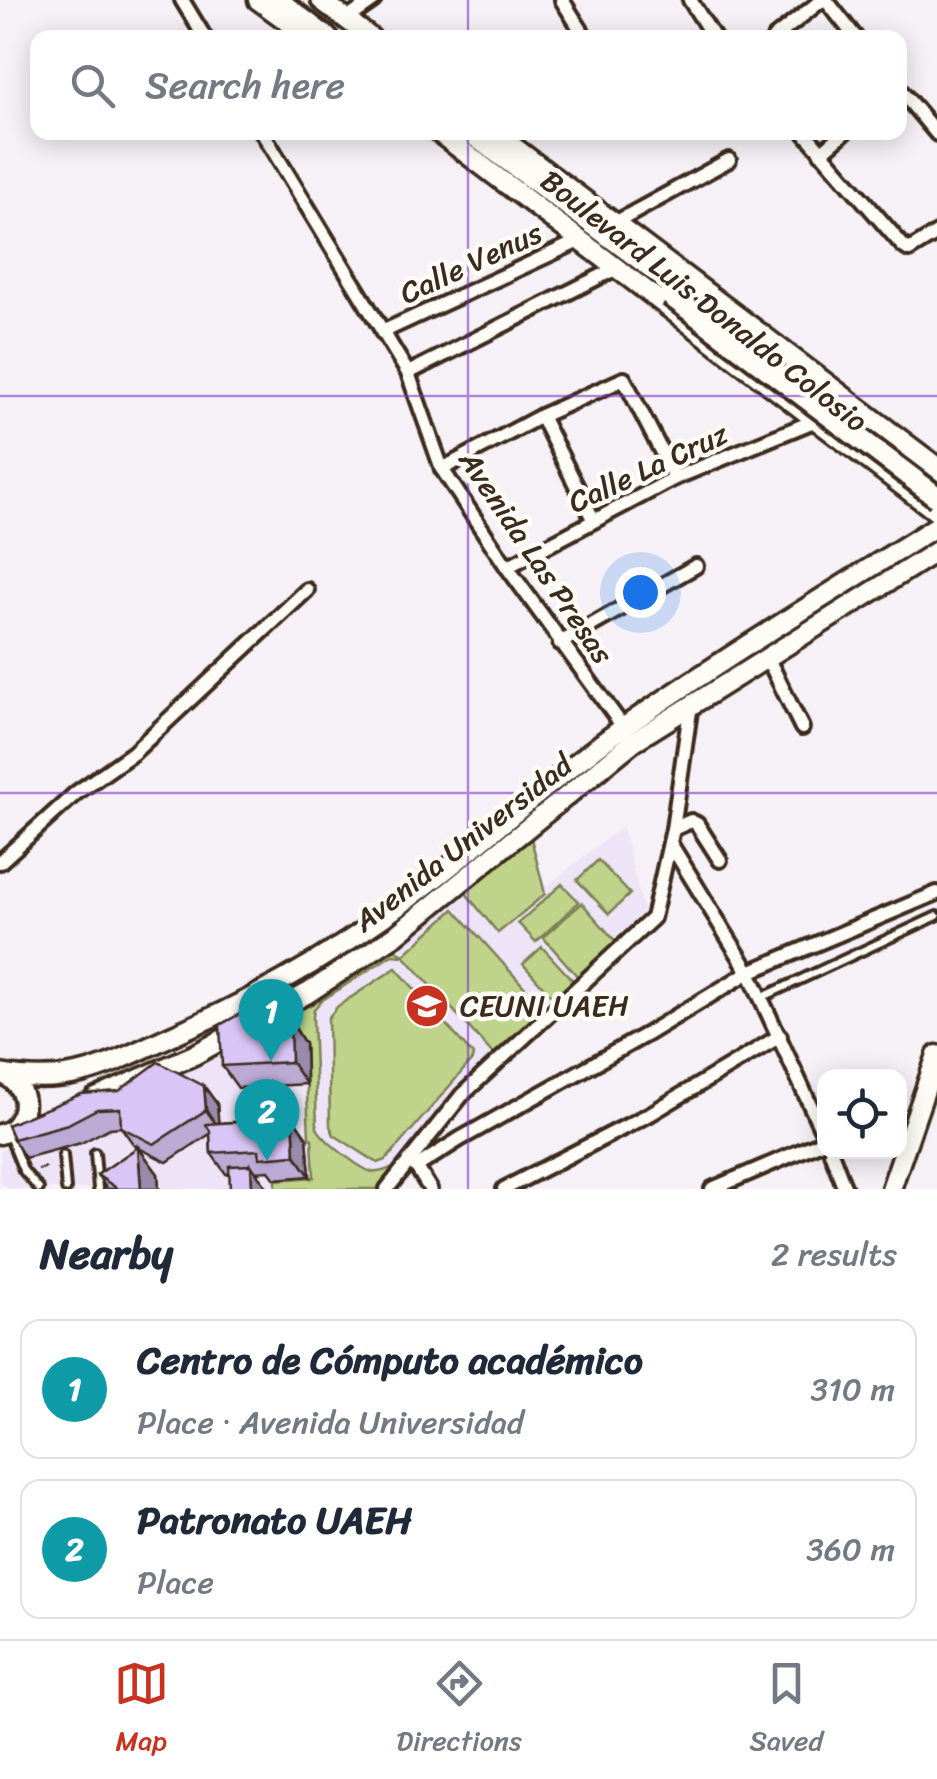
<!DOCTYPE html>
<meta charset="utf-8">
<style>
body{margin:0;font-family:Sriracha,sans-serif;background:#f2f2f3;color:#1f2937}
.controls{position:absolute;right:30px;bottom:30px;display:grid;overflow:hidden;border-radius:20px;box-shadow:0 5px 25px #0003}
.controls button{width:90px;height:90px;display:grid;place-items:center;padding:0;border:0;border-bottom:2px solid #e0e1e3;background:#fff;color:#1f2937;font:50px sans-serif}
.you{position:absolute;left:640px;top:592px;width:35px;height:35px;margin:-25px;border:8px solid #fff;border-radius:50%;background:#1a73e8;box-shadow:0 0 0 15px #1a73e833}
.badge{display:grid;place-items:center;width:65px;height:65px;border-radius:50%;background:#c8321e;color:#fff;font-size:32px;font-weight:700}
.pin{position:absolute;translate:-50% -82px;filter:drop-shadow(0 2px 5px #0008)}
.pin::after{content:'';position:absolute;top:52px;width:35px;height:30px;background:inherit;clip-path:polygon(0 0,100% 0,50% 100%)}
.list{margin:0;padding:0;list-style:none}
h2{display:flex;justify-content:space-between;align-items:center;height:130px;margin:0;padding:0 40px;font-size:42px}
h2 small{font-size:32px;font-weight:400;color:#747a83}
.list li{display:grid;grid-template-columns:65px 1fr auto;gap:30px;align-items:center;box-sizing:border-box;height:140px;margin:0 20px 20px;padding:0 20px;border:2px solid #e0e1e3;border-radius:20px}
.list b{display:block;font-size:38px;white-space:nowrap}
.list p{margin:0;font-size:32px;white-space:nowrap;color:#747a83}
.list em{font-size:32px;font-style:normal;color:#747a83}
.icon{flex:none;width:55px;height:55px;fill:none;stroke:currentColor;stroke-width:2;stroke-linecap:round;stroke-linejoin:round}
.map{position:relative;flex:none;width:937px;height:1189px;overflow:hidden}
.search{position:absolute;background:#fff;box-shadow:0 5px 25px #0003;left:30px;right:30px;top:30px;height:110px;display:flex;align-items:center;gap:25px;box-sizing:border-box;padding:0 35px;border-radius:20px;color:#747a83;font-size:38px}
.sheet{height:450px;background:#fff}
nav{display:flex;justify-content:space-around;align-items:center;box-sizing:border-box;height:140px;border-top:2px solid #e0e1e3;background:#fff;font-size:28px;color:#747a83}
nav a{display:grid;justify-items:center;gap:5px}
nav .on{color:#c8321e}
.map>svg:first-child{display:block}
.built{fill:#eee4f7}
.green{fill:#bfd48a;stroke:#7d7f54;stroke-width:2.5}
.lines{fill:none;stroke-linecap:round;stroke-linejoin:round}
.lane-casing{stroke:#3b2a1e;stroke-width:14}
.street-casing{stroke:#3b2a1e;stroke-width:20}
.secondary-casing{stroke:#3b2a1e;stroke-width:25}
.primary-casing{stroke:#3b2a1e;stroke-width:28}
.path{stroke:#3b2a1e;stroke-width:2.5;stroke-dasharray:8 8;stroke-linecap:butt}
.lane{stroke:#fdfcf7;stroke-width:6}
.street{stroke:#fdfcf7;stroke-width:12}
.secondary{stroke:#fdfcf7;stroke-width:18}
.primary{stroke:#fdfcf7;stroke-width:20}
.primary-bridge-casing{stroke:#3b2a1e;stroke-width:28;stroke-linecap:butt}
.primary-bridge{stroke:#fdfcf7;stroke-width:20}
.wall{fill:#bbaad4;stroke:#3b2a1e;stroke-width:2.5}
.shaded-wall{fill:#998bac;stroke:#3b2a1e;stroke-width:2.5}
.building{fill:#dac6f6;stroke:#3b2a1e;stroke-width:2.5}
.grid{fill:none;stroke:#7b2cbf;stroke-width:2.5;stroke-opacity:0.55}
.labels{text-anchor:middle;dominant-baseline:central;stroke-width:9;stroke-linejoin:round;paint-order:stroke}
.street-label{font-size:30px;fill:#3b2a1e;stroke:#fdfcf7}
.poi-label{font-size:30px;fill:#3b2a1e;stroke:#fdfcf7;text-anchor:start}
</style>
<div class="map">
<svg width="937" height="1189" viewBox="0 0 937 1189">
<rect width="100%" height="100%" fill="#f6f1f7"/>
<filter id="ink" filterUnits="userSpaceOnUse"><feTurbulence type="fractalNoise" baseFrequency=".01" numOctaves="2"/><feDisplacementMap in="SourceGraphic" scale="20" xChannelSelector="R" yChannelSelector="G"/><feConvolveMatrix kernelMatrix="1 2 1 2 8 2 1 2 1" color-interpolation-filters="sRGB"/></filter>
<g filter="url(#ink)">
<!-- built -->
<polygon class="built" points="622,826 646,921 551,1009 383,1189 8,1189 0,1181 0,1151 113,1107 391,948 531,838 546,887"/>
<!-- green -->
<g class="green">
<polygon points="531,838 545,894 498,933 464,891"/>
<polygon points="598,860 630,894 609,914 577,880"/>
<polygon points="562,884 579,902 536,942 518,923"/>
<polygon points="582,903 617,943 579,978 543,937"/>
<path d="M454,909L545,1010L494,1055L404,956L392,955L321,1001L314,1009L313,1017L317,1128C324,1141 359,1168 372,1172C380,1173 382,1171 389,1169L394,1173L381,1189H276V1180L314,1177L312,1139L309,1138L305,1044L286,1013L391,948L404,955Z"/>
<polygon points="542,947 575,983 556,1001 523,964"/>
<polygon points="396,968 473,1055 472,1060 386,1160 378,1163 334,1135 330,1126 328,1018 338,1006"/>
</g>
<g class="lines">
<!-- lane casing -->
<g class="lane-casing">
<g id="lane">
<polyline points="763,997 937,916"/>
<polyline points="8,1133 23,1170 39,1189"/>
<polyline points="95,1153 98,1189"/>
<polyline points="63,1155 66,1189"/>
</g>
</g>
<!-- street casing -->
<g class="street-casing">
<g id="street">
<polyline points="182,0 205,38"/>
<polyline points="562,0 586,38"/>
<polyline points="690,0 714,38"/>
<polyline points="826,0 856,38"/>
<polyline points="347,19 374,0"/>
<polyline points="774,38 822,0"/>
<polyline points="900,90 937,134"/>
<polyline points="262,132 408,373 442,469 507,567 626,731"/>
<polyline points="804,132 903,246 909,250 937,233"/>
<polyline points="821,153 845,132"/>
<polyline points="613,224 729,160"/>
<polyline points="382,332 581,240"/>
<polyline points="408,373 617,268"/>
<polyline points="541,416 593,519"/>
<polyline points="442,469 541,416 624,379 675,478"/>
<polyline points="507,567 675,478 814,421"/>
<polyline points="560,643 696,566"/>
<polyline points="767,657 802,728"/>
<polyline points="673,829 691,821 697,824 720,860"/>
<polyline points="670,843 749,972 824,1135"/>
<polyline points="0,862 76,793 133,753 307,590"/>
<polyline points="831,1152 845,1189"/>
<polyline points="413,1161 430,1189"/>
<polyline points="416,1167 460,1139 647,1034 749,972 937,893"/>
<polyline points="387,1189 462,1095 653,918 673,829 691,704"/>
<polyline points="504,1189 650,1114 780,1036"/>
<polyline points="712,1189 824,1141"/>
</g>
</g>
<!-- secondary casing -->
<g class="secondary-casing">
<g id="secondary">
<polyline points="258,0 310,38"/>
<polyline points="321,0 371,38"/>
<polyline points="438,132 937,512"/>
<polyline points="494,132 937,467"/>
<path d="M0,1074C75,1087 107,1065 173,1035C244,1004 315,965 379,920C464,861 539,787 624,727C726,657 832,592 937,526"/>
<path d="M7,1076C27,1090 30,1111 12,1129"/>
<polyline points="94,1099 194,1055 308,993 396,935 633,742 937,551"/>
<polyline points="0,1134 32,1123"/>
<polyline points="891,1189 937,1055"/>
</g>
</g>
<!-- primary casing -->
<g class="primary-casing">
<g id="primary">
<polyline points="277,0 327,38"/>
<polyline points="470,132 937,481"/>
</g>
</g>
<!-- path -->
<polyline class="path" points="38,1170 50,1165"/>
<!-- lane -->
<use href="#lane" class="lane"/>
<!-- street -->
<use href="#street" class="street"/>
<!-- secondary -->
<use href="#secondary" class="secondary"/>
<!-- primary -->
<use href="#primary" class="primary"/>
<!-- primary-bridge casing -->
<g class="primary-bridge-casing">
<polyline id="primary-bridge" points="670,295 937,497"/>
</g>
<!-- primary-bridge -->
<use href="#primary-bridge" class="primary-bridge"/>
</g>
<!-- wall -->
<g class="wall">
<polygon points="289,1018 305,1044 306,1084 238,1088 222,1066"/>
<polygon points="204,1086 217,1104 218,1123 293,1118 307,1138 310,1176 275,1179 269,1171 226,1174 211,1153 210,1134 167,1162 139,1148 158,1174 159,1189 107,1189 97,1175 138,1147 134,1145 121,1127 110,1128 81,1143 25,1158 13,1139 7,1125"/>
</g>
<!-- shaded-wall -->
<g class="shaded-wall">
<polygon points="274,995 305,1044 306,1084 291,1062"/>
<polygon points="204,1086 217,1104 219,1128 206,1110"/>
<polygon points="293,1118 307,1138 310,1176 295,1155"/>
<polygon points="138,1147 158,1174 159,1189 141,1189"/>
<polygon points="251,1165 268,1189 252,1189"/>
</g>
<!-- building -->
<g class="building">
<polygon points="274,995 290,1022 291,1062 222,1066 220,1025"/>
<polygon points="158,1062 204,1086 206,1110 154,1144 121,1127 120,1108 97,1109 68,1124 13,1139 7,1125 81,1094 119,1091"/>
<polygon points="293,1118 295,1155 260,1158 259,1150 211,1153 210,1131 206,1124"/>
<polygon points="138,1147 141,1189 118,1189 97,1175"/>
<polygon points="251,1165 252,1189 230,1189 229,1166"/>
</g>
</g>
<!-- grid -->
<path class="grid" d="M468,0V38M468,132V1189M0,396H937M0,793H937"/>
<!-- icons -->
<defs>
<g id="university-disc" transform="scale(2.25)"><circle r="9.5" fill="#c8321e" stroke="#fdfcf7"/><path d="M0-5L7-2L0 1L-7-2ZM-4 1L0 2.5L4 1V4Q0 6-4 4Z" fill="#fff"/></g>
</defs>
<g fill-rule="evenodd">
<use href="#university-disc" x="427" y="1006"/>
</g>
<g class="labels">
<!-- street labels -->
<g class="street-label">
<text transform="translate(471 263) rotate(-25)">Calle Venus</text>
<text transform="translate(704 301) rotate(38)">Boulevard Luis Donaldo Colosio</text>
<text transform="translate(648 468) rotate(-25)">Calle La Cruz</text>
<text transform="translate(536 557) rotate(56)">Avenida Las Presas</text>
<text transform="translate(463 843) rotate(-38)">Avenida Universidad</text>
</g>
<!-- poi labels -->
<g class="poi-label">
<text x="460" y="1006">CEUNI UAEH</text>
</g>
</g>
</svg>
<div class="controls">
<button><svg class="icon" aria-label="locate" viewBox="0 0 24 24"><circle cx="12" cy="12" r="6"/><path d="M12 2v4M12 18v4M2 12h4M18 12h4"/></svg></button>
</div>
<div class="you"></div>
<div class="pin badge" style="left:271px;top:1061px;background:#0f9aa8">1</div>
<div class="pin badge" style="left:267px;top:1161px;background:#0f9aa8">2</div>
<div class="search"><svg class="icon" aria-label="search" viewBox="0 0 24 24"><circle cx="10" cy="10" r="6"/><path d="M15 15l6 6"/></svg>Search here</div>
</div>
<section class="sheet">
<h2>Nearby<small>2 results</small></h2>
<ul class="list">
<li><span class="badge" style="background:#0f9aa8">1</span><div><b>Centro de Cómputo académico</b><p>Place · Avenida Universidad</p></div><em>310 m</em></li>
<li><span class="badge" style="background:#0f9aa8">2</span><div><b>Patronato UAEH</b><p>Place</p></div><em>360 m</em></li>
</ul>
</section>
<nav>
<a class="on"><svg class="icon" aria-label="map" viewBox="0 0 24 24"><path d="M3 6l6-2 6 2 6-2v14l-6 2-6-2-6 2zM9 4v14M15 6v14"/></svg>Map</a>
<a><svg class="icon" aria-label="directions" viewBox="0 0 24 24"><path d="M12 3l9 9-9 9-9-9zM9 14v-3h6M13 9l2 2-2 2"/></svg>Directions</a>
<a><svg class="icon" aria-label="saved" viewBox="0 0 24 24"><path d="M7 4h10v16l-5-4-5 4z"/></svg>Saved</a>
</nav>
